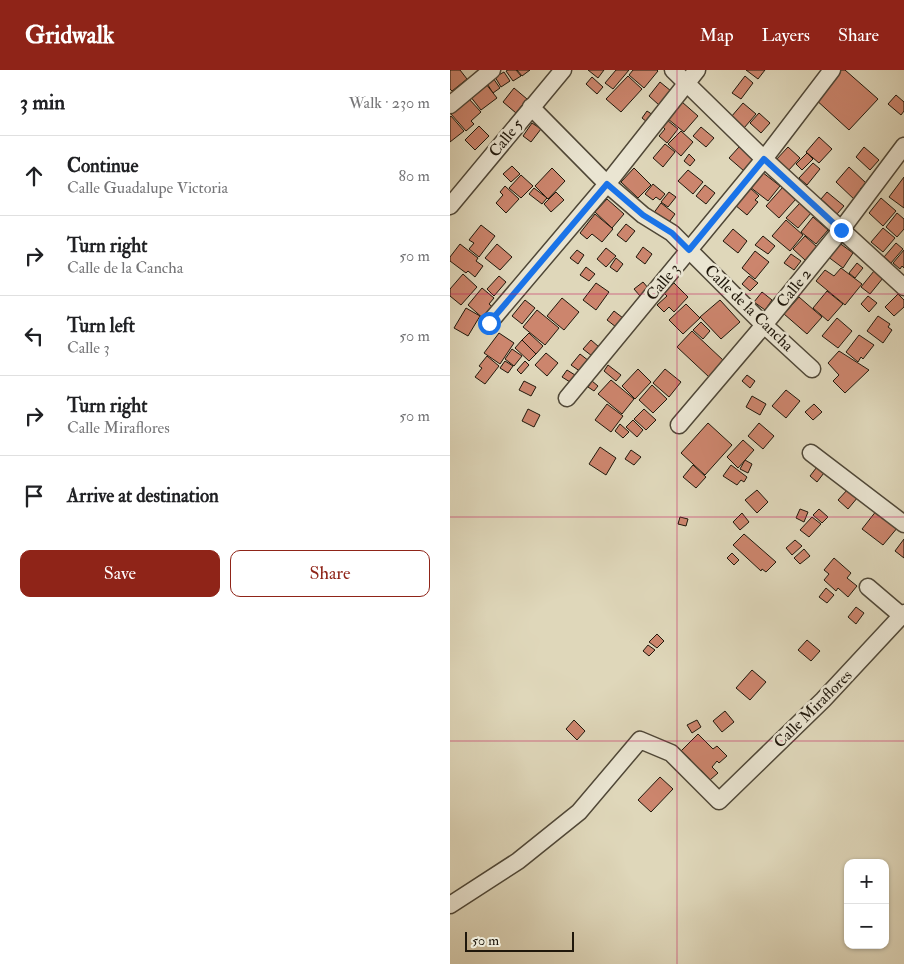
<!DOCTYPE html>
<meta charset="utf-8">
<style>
body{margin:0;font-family:"IM FELL Double Pica",serif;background:#f2f2f2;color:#202124}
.controls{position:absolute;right:15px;bottom:15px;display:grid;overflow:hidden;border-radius:10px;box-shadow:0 1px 4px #0004}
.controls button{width:45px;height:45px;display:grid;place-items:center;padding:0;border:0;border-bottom:1px solid #e0e0e0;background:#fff;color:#202124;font:25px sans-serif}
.scale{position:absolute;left:15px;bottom:12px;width:109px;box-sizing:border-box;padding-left:5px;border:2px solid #1f170b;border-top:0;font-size:14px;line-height:18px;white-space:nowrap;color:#1f170b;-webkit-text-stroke:4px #eae5d2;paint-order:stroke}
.stop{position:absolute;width:15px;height:15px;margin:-11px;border:4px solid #1a73e8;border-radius:50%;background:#fff}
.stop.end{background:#1a73e8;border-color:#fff;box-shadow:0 1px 5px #0008}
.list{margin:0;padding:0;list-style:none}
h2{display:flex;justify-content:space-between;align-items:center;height:65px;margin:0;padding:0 20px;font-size:21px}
h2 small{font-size:16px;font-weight:400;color:#757577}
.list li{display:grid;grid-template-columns:32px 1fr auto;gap:15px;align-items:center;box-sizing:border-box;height:80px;padding:0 20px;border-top:1px solid #e0e0e0}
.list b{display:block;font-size:19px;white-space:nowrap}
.list p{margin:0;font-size:16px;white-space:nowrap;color:#757577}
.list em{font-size:16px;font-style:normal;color:#757577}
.actions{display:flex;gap:10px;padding:15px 20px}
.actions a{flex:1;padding:11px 0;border:1px solid #8f2418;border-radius:10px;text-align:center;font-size:18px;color:#8f2418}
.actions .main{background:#8f2418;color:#fff}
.icon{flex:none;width:28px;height:28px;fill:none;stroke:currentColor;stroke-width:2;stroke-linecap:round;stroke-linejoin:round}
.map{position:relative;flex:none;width:454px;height:894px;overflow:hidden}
header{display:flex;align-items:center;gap:30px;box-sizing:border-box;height:70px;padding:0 25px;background:#8f2418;color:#fff}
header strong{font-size:24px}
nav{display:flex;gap:28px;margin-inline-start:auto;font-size:18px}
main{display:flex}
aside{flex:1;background:#fff}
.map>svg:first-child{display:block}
.building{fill:#cc856d;stroke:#1f170b}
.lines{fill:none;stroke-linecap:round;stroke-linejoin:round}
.street-casing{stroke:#4f4737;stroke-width:19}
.street{stroke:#eae5d2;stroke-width:16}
.route{stroke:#1a73e8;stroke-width:6}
.grid{fill:none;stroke:#c2185b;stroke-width:1;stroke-opacity:0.55}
.labels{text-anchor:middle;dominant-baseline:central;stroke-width:5;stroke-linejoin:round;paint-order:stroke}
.street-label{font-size:16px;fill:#1f170b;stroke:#eae5d2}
</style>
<header>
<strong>Gridwalk</strong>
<nav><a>Map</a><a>Layers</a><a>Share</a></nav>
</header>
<main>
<aside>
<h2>3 min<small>Walk · 230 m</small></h2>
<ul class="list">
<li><svg class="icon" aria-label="ahead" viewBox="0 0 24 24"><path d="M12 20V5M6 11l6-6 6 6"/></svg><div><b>Continue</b><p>Calle Guadalupe Victoria</p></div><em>80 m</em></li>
<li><svg class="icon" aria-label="right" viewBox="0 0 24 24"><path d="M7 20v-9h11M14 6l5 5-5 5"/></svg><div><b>Turn right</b><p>Calle de la Cancha</p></div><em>50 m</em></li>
<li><svg class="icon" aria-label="left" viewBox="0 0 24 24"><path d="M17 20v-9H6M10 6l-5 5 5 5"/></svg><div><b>Turn left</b><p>Calle 3</p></div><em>50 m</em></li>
<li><svg class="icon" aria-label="right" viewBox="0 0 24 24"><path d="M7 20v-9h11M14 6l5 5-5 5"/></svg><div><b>Turn right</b><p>Calle Miraflores</p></div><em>50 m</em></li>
<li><svg class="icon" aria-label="arrive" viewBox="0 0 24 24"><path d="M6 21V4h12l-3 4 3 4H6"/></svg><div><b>Arrive at destination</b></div></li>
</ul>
<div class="actions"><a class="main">Save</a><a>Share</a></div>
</aside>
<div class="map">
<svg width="454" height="894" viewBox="0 0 454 894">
<rect width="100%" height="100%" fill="#dfd7ba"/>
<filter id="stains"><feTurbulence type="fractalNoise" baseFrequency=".004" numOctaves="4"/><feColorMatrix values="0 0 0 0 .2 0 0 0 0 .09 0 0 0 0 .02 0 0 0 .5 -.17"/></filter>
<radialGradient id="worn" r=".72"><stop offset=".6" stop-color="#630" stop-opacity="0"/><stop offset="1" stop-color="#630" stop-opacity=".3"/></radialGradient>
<!-- building -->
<g class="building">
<polygon points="0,0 10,0 17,9 2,21 0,19"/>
<polygon points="58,0 66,0 71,6 63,11 56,1"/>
<polygon points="67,0 80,0 72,6"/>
<polygon points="138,0 154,0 148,8"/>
<polygon points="166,0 179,0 163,19 155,13"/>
<polygon points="183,0 207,0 208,1 194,18 179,5"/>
<polygon points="296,0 315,0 308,9"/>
<polygon points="390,0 395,0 428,29 399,60 364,28"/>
<polygon points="54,2 60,11 51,17 45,7"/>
<polygon points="178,6 192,19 171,42 156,29"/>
<polygon points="295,6 303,13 291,29 282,23"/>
<polygon points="142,7 153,17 147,24 136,14"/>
<polygon points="43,8 50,18 43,23 36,12"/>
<polygon points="210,12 221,21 209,35 199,26"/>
<polygon points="36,14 47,28 31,40 20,26"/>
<polygon points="64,18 77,29 66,43 53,32"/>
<polygon points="446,25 454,32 454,41 451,45 438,34"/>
<polygon points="19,29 31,42 21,51 24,54 16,61 1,44"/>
<polygon points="232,32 248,46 234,62 218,49"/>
<polygon points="293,33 306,44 294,58 281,47"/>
<polygon points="197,41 203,45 197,52 192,48"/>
<polygon points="309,43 320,53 311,63 300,53"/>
<polygon points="1,46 14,61 0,72 0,47"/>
<polygon points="217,50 228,59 217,73 209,66 215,59 212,56"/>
<polygon points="82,53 91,59 81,72 73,66"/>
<polygon points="29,56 39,66 25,80 15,70"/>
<polygon points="251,57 264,68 256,77 243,66"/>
<polygon points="231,61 243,72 231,86 218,74"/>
<polygon points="369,67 382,79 369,93 356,82"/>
<polygon points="215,74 225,82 213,97 203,88"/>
<polygon points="289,77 304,90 294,101 279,88"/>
<polygon points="338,77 350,88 337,102 325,91"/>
<polygon points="414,77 429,90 420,100 406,87"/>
<polygon points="357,83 363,89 352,100 346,94"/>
<polygon points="239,84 245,90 240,96 234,91"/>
<polygon points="363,93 370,99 357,115 349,108"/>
<polygon points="62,96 70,104 61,112 53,104"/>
<polygon points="399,97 416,113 410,119 414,123 406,131 386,112"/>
<polygon points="102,98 115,111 98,129 85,116"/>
<polygon points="184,98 201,115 188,128 171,112"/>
<polygon points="238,100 253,112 243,124 228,111"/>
<polygon points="312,102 330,116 318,131 300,117"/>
<polygon points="71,105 83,116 71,128 59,118"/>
<polygon points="454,107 454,138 439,127"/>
<polygon points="203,114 215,124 210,130 206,127 203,130 195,124"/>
<polygon points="255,115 265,123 256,134 246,126"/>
<polygon points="55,116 69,129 56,143 46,133 53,125 50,122"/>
<polygon points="333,117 346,129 329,148 316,136"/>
<polygon points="84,118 97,128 92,134 79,124"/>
<polygon points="300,118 309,126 305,130 308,132 297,145 285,135"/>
<polygon points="106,122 114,130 101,142 94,134"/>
<polygon points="219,122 226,127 218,137 211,132"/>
<polygon points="377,122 394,136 387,144 371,129"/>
<polygon points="431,128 446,141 433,156 419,143"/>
<polygon points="157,129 174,144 162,158 145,142"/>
<polygon points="211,133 225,144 217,155 203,144"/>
<polygon points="350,133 361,143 348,158 336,148"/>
<polygon points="447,143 454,149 454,159 447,167 436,157"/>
<polygon points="145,144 163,159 152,172 142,164 137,169 130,163"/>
<polygon points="363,147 378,160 366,174 351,162"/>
<polygon points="336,150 353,165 340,181 322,166"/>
<polygon points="176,154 185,161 176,172 167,165"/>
<polygon points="31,155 45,166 29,187 19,179 24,173 19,170"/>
<polygon points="433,158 445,168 433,182 421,172"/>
<polygon points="283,159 297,171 288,183 273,171"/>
<polygon points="313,166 325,176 318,184 305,175"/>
<polygon points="355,166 367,177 355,190 343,179"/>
<polygon points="388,172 403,183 393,198 377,186"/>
<polygon points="446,173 453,179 441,193 434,187"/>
<polygon points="10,174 28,188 26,191 33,196 25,207 18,201 16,203 0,191 0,187"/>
<polygon points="47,174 62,187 50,200 35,188"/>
<polygon points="193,177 202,184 195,194 186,187"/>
<polygon points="156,178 166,186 156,197 147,189"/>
<polygon points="127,180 134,185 128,194 120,188"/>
<polygon points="454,180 454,198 452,196 450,199 443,193"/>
<polygon points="305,181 319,192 305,209 292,198"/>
<polygon points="341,184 351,191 344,200 334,193"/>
<polygon points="166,188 173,194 167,202 160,197"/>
<polygon points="407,193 413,198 405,208 399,203"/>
<polygon points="136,197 145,204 139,211 130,205"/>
<polygon points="391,198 412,214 395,235 366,211 375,200 384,206"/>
<polygon points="424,201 433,208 420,224 411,217"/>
<polygon points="13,204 27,217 11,235 0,226 0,219"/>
<polygon points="49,206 56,212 44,226 37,219"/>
<polygon points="299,206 308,213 300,221 292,214"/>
<polygon points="193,212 199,219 190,226 184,219"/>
<polygon points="146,213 159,222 146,240 133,230"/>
<polygon points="224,213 238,227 224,242 219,237 214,242 207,235 217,226 214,223"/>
<polygon points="32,218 44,228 39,234 45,239 35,250 18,235"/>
<polygon points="377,221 393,234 378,251 363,238"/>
<polygon points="312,222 322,230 315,240 304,232"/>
<polygon points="448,224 454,230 454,237 444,246 435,237"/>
<polygon points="418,226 427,233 419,242 411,234"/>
<polygon points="349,227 372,247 357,264 334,244"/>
<polygon points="112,228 129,242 114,260 97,246"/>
<polygon points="75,230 85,238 72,254 62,246"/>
<polygon points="270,230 290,252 271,269 250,247"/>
<polygon points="236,234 250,248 233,264 219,250"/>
<polygon points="16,238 30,246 18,266 4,258"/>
<polygon points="87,240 109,258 95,275 73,257"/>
<polygon points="164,241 173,248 166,257 157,250"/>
<polygon points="428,246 440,254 438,257 442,260 433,273 417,261"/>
<polygon points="387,248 402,261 388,278 372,266"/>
<polygon points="251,252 260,261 253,269 243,260"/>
<polygon points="242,261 274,291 259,307 227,277"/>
<polygon points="49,263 64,273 50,294 34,283"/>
<polygon points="79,263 93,276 86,284 72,270"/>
<polygon points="409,265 424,275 413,289 411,287 408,292 396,282"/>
<polygon points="72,270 86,284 79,291 65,278"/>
<polygon points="141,270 149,277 142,286 133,279"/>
<polygon points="62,279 72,286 64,296 55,289"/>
<polygon points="389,281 419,300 395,323 383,311 389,305 378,293"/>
<polygon points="96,283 108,293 97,306 85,295"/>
<polygon points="130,284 139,291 131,302 121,295"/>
<polygon points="37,286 49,296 35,314 25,307 32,298 29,296"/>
<polygon points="55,291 63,296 58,303 50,298"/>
<polygon points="75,291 79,295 71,304 67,300"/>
<polygon points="158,295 171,305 166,311 154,301"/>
<polygon points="188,299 201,312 185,329 172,316"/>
<polygon points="215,299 231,312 219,327 203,313"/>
<polygon points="117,300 125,305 120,312 112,307"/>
<polygon points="297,305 305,311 300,318 292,311"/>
<polygon points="161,310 184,329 172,344 148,324"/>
<polygon points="74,311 86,317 81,326 69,320"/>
<polygon points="142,311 148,316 144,321 138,317"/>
<polygon points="202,315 217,329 203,343 189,330"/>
<polygon points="336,320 350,331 336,348 322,336"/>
<polygon points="302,326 316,334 310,345 296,337"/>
<polygon points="157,334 173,346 161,362 145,350"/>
<polygon points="364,334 372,342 363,350 355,342"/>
<polygon points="78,339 90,345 84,357 72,351"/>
<polygon points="194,339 206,350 196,360 184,349"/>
<polygon points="183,350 193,360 187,367 176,357"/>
<polygon points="258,353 282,375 255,405 231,383"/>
<polygon points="309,353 324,366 313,379 298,366"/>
<polygon points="170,354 179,362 173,368 165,361"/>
<polygon points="293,370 304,380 288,398 277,387"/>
<polygon points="150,377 166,388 156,405 139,394"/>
<polygon points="181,380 191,387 184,395 175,389"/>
<polygon points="295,390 302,394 298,403 290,399"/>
<polygon points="370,393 377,399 367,412 360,406"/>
<polygon points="243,395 256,407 246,418 233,407"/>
<polygon points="281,395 297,407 294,412 291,410 287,415 273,406"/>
<polygon points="398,419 408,427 398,439 388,430"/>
<polygon points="307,420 318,432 307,443 295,430"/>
<polygon points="350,439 358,442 354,452 346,448"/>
<polygon points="369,439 378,447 372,453 363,445"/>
<polygon points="427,440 448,457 433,475 412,459"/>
<polygon points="292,443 299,452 290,460 283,452"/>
<polygon points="230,447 238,449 236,456 228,454"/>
<polygon points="362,447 371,454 359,467 350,460"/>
<polygon points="294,464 326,492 316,502 312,499 311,501 283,475"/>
<polygon points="454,469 454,488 445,481"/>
<polygon points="345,470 352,476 342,485 336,478"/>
<polygon points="354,479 360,486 350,494 344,488"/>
<polygon points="282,483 289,490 284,495 277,488"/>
<polygon points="384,488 401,503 397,508 407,516 398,527 388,518 386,521 374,510 379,504 374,500"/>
<polygon points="376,518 384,525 377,533 369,527"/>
<polygon points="406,537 414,543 406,554 398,547"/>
<polygon points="207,564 214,571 207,578 199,572"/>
<polygon points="357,570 370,581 361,591 348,580"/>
<polygon points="198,575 205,580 199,586 193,581"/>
<polygon points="302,600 316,612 300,630 286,618"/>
<polygon points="275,641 284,652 272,662 263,651"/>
<polygon points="124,650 135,661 127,670 116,659"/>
<polygon points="247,650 251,657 242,663 237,655"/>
<polygon points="248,664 263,679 267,676 277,686 269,693 267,691 262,697 268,703 260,710 251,700 248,702 238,692 241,690 231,681"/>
<polygon points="210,707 223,719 201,742 188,730"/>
</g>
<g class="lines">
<!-- street casing -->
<g class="street-casing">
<g id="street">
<polyline points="223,0 314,89 454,217"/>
<polyline points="0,35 42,0"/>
<polyline points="81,37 157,114 193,145 222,163 314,255 362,299"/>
<polyline points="0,136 113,0"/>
<polyline points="39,253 157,114 247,0"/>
<polyline points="117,328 314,89 382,0"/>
<polyline points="229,355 314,255 391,160 454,76"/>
<polyline points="361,383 454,454"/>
<polyline points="418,517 452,546"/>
<polyline points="0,835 68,791 129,742 190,670 221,683 269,731 373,630 454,543"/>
</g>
</g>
<!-- street -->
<use href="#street" class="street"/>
</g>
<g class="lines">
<!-- route -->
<polyline class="route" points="39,253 157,114 193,145 222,163 239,180 314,89 391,160"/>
</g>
<!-- grid -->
<path class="grid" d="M227,0V894M0,224H454M0,447H454M0,671H454"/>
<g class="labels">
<!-- street labels -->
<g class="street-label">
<text transform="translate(56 68) rotate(-51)">Calle 5</text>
<text transform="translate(213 212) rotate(-50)">Calle 3</text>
<text transform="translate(344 218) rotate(-51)">Calle 2</text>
<text transform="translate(299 238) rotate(44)">Calle de la Cancha</text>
<text transform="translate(363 639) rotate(-45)">Calle Miraflores</text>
</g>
</g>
<rect width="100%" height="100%" filter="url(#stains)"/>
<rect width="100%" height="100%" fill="url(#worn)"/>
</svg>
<div class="controls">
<button>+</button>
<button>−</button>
</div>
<div class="scale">50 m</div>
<div class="stop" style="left:39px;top:253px"></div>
<div class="stop end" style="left:391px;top:160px"></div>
</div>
</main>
